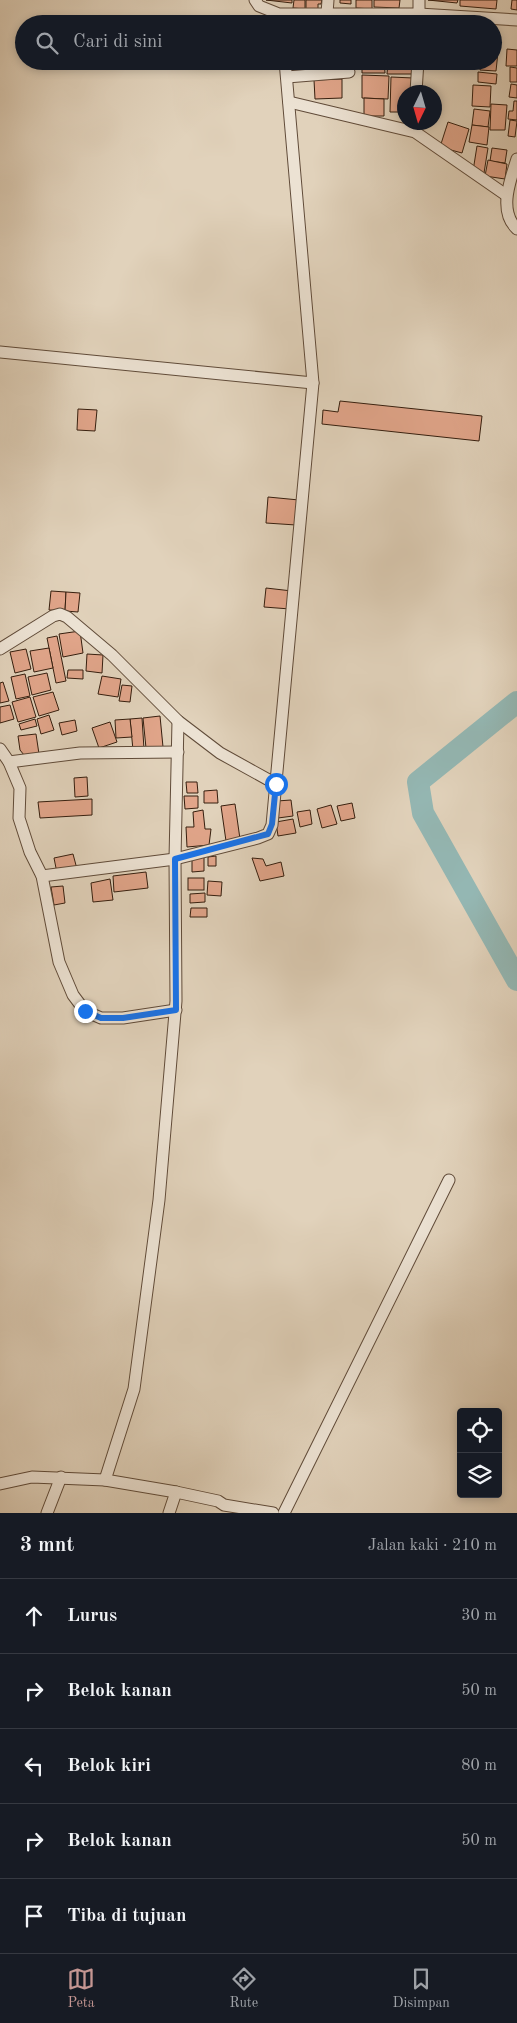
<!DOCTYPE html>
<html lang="id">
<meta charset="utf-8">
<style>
body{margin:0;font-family:"Old Standard TT",serif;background:#242831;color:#f1f3f6}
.controls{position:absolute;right:15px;bottom:15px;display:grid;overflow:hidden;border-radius:5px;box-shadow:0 2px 8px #0003}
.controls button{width:45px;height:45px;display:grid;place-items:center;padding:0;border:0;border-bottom:1px solid #363941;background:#171b24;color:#f1f3f6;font:25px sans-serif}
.compass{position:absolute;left:397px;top:85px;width:45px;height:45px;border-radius:50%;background:#171b24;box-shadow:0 2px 8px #0003;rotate:185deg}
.stop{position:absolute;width:15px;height:15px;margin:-11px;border:4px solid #1a73e8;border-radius:50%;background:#fff}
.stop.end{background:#1a73e8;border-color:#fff;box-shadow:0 1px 5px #0008}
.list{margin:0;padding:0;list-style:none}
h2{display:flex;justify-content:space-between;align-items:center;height:65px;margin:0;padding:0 20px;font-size:21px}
h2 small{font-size:16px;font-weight:400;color:#9ea1a6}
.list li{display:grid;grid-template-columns:32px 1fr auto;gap:15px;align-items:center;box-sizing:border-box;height:75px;padding:0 20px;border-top:1px solid #363941}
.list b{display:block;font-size:19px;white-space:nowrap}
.list em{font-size:16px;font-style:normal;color:#9ea1a6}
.icon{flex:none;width:28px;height:28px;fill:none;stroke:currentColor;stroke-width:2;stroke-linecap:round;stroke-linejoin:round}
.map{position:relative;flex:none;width:517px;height:1513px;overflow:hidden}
.search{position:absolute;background:#171b24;box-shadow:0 2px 8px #0003;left:15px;right:15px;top:15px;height:55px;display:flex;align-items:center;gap:12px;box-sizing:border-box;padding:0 18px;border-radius:28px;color:#9ea1a6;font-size:19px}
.sheet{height:440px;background:#171b24}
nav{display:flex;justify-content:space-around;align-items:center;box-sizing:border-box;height:70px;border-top:1px solid #363941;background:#171b24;font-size:14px;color:#9ea1a6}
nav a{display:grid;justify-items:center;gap:2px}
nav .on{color:#c59692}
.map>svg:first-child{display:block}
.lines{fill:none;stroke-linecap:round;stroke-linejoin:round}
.river{stroke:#94b7b3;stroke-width:22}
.building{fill:#e1a58a;stroke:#351e0e}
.street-casing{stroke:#604b39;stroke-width:13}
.street{stroke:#ece2d3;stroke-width:11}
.route{stroke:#1a73e8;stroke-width:6}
</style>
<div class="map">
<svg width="517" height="1513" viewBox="0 0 517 1513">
<rect width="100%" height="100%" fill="#e1d2bb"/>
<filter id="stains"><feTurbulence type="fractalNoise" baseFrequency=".004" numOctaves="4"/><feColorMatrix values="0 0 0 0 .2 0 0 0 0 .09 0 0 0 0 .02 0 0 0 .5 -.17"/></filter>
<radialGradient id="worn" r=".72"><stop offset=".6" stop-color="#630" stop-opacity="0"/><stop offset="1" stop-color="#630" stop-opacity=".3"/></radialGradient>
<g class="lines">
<!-- river -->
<polyline class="river" points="517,702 418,782 423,813 517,980"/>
</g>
<!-- building -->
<g class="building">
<polygon points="266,0 292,0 292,3"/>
<polygon points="294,0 305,0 305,9 293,8"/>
<polygon points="306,0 322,0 321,4 318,4 318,12 306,10"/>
<polygon points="340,0 351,0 351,4 340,3"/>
<polygon points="356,0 372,0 372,9 356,8"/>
<polygon points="374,0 400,0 399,8 374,7"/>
<polygon points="428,0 458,0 457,3"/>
<polygon points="460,0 497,0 496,9 460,6"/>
<polygon points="512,0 517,0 517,10 511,9"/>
<polygon points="375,18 375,24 364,24 364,19"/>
<rect x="398" y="18" width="18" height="6"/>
<polygon points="507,49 517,50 517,66 506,66"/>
<polygon points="493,52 498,52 496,71 480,70 481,61 493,61"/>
<polygon points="299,61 320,61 321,71 312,72 311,64 300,66"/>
<polygon points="362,61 384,61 385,73 362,73"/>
<polygon points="322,63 328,63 328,72 322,73"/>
<polygon points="388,63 413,63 413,74 387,74"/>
<polygon points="510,67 517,68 517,82 510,82"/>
<polygon points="478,72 497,74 496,84 478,82"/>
<polygon points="362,75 389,76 388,99 362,98"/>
<polygon points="391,77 413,78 413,92 404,92 404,112 390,112"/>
<polygon points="342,79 342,98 315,99 314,80"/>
<polygon points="511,84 517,85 517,98 509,97"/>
<polygon points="473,85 491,86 490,107 472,106"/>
<polygon points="364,98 384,99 384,116 364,116"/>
<polygon points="514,101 517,101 517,120 508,119 509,111 513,111"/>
<polygon points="491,104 507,105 505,130 490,130"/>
<polygon points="474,109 490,111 488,127 472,125"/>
<polygon points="510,120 517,121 515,137 508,136"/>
<polygon points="448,122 469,129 462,153 440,147"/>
<polygon points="472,125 489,127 487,145 469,142"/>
<polygon points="477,146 488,148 484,173 473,171"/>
<polygon points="492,148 507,150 505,163 490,161"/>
<polygon points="488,160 507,164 505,179 485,176"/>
<polygon points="340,401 482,416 479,441 322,424 323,410 338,412"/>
<polygon points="78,409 97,410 95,431 77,430"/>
<polygon points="268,497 299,500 296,525 266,523"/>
<polygon points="266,588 292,591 290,609 264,607"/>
<polygon points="51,591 66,592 65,611 49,610"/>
<polygon points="66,592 80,593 78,612 65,611"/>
<polygon points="80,631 83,653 63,657 59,634"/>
<polygon points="57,636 66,681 56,683 47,638"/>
<polygon points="49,648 53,668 34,672 30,651"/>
<polygon points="26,649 31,669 15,673 10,652"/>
<polygon points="87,654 103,655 102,673 86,671"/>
<polygon points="68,670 83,670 83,679 67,678"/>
<polygon points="47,673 51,690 32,695 28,677"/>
<polygon points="25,674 30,696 16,699 11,677"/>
<polygon points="102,676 121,679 118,697 98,694"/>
<polygon points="3,682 9,701 0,703 0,683"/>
<polygon points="122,685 132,686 130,702 119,701"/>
<polygon points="53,692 59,710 39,716 33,697"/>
<polygon points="30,697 36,717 18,722 12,702"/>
<polygon points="10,705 14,719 0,723 0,707"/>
<polygon points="49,715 54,730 41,734 37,719"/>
<polygon points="160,716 163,747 146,748 143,718"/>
<polygon points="142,718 144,749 133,750 130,719"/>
<polygon points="35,719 37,726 21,730 19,724"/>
<polygon points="130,719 132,737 116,738 115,720"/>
<polygon points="75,720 77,731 62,735 59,723"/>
<polygon points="110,722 117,742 99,748 92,728"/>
<polygon points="36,734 39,754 24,755 20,750 18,736"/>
<polygon points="87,777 88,796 75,797 74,778"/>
<polygon points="186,782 197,782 198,793 187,793"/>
<polygon points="217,790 218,803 204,803 204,791"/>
<polygon points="184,796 198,796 198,808 185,809"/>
<polygon points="92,799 92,815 40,818 38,802"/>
<polygon points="291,800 293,816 278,818 277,801"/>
<polygon points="352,803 355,818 341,821 337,806"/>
<polygon points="235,804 240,839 226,841 221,806"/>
<polygon points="331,805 337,824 322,828 317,809"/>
<polygon points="203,810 205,829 211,829 209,845 187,847 186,827 194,827 193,812"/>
<polygon points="310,810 312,824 300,827 297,812"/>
<polygon points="293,819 296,833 278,836 276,822"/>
<polygon points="73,854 77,869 57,873 54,858"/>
<polygon points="216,856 216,866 208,866 208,857"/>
<polygon points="204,857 204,871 192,872 192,858"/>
<polygon points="252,858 263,859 266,866 281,862 284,876 260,881"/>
<polygon points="146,872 148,888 114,892 113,876"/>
<rect x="188" y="878" width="16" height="12"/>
<polygon points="110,879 113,900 93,902 91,883"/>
<polygon points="208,881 222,882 221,896 207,895"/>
<polygon points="63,886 65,903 54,905 51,887"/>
<polygon points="205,893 205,902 190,903 190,894"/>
<polygon points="191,908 207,908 207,917 190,917"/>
</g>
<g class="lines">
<!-- street casing -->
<g class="street-casing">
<g id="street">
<polyline points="255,0 259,6 279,14 419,14 517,20"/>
<polyline points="419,0 419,24"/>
<polyline points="327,13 328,0"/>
<polyline points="287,77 349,72"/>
<polyline points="416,92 418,61"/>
<polyline points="289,102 415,132 506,195"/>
<path d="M517,159C510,181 498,211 517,229"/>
<polyline points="0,352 313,383"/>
<polyline points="0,649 53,616 60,614 67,617 112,655 178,721 220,753 276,784"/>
<polyline points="0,749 9,762 20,788 19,818 30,852 42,876 59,962 73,995 85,1011 101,1018 123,1018 176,1010"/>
<polyline points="9,762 80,753 178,752"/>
<polyline points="42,876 175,859 258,838 268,834 272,825 313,383 285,61"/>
<polyline points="105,1480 134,1389 159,1200 176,1001 175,859 178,721"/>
<polyline points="0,1484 32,1477 105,1480 176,1492 218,1501 224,1505 273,1513"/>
<polyline points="47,1513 61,1477"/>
<polyline points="169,1513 176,1492"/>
<polyline points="284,1513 449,1180"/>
</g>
</g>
<!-- street -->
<use href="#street" class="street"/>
</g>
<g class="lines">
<!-- route -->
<polyline class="route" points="85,1011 101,1018 123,1018 176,1010 175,859 268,834 272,824 276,784"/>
</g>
<rect width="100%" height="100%" filter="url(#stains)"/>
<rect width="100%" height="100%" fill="url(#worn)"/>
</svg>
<div class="controls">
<button><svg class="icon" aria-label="locate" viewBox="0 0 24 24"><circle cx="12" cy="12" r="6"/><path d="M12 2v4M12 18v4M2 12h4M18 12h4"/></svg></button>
<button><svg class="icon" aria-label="layers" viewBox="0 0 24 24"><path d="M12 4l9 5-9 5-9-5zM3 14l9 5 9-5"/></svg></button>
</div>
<svg class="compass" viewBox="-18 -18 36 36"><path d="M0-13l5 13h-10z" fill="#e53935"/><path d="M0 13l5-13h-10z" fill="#9ea1a6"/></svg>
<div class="stop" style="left:276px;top:784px"></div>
<div class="stop end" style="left:85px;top:1011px"></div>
<div class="search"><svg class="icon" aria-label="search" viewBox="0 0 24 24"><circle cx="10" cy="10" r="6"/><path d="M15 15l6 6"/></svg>Cari di sini</div>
</div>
<section class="sheet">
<h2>3 mnt<small>Jalan kaki · 210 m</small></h2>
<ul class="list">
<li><svg class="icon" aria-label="ahead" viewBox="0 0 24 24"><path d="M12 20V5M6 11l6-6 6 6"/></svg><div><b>Lurus</b></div><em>30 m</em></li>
<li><svg class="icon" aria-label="right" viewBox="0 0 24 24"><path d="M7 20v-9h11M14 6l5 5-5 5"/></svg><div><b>Belok kanan</b></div><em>50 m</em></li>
<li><svg class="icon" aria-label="left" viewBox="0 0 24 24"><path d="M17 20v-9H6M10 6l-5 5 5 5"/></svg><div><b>Belok kiri</b></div><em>80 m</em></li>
<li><svg class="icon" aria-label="right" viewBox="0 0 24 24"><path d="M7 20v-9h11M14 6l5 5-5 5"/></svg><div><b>Belok kanan</b></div><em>50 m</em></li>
<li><svg class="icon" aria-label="arrive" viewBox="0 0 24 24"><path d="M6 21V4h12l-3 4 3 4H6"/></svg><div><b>Tiba di tujuan</b></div></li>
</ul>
</section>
<nav>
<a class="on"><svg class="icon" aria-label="map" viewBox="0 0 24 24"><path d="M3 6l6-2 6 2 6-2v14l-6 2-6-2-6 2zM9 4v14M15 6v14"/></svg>Peta</a>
<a><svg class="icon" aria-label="directions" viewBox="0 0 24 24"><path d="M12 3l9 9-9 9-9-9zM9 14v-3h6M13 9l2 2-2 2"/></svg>Rute</a>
<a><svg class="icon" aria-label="saved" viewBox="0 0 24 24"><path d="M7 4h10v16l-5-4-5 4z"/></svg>Disimpan</a>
</nav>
